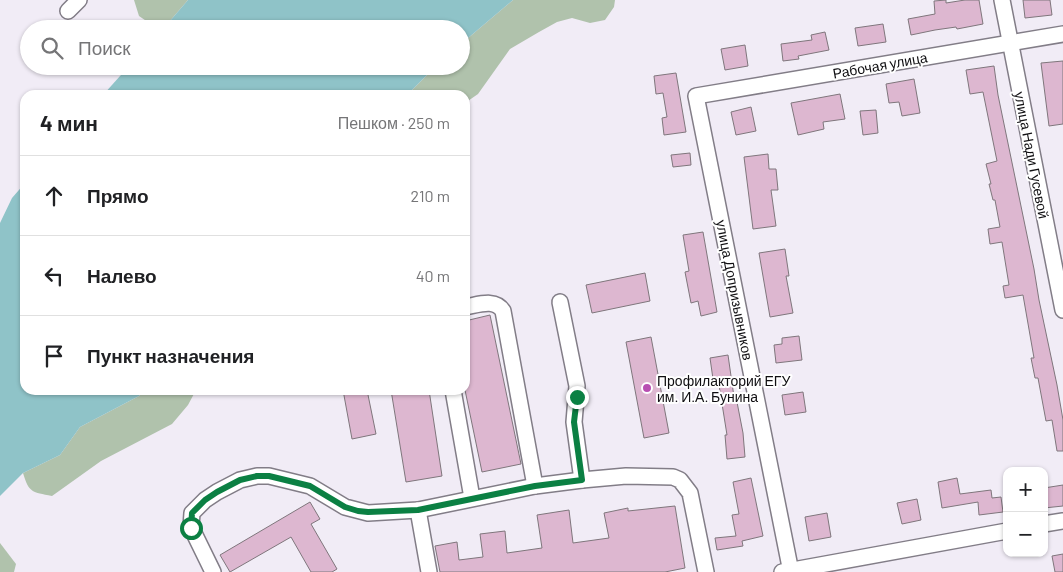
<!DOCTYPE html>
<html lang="ru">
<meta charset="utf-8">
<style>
body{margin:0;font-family:Barlow,sans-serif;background:#f6f6f6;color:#202124}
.controls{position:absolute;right:15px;bottom:15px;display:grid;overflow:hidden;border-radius:10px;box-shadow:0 1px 4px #0004}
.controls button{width:45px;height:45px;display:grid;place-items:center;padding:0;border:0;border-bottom:1px solid #e0e0e0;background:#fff;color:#202124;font:25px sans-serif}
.stop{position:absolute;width:15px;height:15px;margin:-11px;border:4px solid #0b8043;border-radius:50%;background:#fff}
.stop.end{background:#0b8043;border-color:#fff;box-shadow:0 1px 5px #0008}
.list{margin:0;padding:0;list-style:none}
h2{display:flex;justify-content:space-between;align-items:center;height:65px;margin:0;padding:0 20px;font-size:21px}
h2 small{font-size:16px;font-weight:400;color:#757577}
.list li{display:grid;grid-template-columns:32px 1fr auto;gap:15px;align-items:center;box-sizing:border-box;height:80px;padding:0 20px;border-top:1px solid #e0e0e0}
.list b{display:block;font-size:19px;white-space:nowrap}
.list em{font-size:16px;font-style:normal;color:#757577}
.icon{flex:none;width:28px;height:28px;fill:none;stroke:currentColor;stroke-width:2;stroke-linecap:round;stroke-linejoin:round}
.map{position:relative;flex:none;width:1063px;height:572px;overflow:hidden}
.search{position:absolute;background:#fff;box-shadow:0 1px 4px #0004;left:20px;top:20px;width:450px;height:55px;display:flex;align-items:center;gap:12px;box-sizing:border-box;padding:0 18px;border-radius:28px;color:#757577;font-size:19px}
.panel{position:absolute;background:#fff;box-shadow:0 1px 4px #0004;left:20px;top:90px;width:450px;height:305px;border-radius:15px}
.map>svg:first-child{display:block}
.green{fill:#b0c2ac}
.water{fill:#8fc3c8}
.building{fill:#ddb7d0;stroke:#7f767c}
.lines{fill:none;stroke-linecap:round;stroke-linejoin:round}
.minor-casing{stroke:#827d87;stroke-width:18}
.minor{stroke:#fff;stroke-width:15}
.route{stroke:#0b8043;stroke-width:6}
.poi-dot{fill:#b84fb2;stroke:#fff;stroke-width:2}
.labels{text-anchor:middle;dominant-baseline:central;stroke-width:4;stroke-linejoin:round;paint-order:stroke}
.street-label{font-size:14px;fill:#100f12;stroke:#fff}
.poi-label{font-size:14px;fill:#100f12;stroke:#fff;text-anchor:start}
</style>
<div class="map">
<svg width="1063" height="572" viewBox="0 0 1063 572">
<rect width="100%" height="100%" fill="#f1ecf6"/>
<!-- green -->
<g class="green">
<polygon points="134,0 188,0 163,29 158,29 139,16"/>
<polygon points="513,0 615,0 614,7 605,20 590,23 572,18 557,22 539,32 510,49 478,94 465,103 465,95 407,95 436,66 461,66 461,44"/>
<path d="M144,390H196L188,405L172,424L101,461L52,496C32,492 29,493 23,473L60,455L80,427L139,396Z"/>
<polygon points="0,543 16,564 14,572 0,572"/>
</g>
<!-- water -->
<g class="water">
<polygon points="188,0 513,0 461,44 461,29 163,29"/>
<polygon points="129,66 436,66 407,95 103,95"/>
<polygon points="25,183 25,390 144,390 139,396 80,427 60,455 23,473 0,496 0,223 12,198"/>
</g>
<!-- building -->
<g class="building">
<polygon points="946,0 946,3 965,0 979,0 983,24 957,29 956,27 935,30 911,35 908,19 935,14 934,1"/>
<polygon points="1023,0 1050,0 1052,15 1025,18"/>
<polygon points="883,24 886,42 858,46 855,28"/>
<polygon points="825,32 829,50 798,56 799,59 783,61 781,44 812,40 811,35"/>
<polygon points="745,45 748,66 725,70 721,49"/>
<polygon points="1063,61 1063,124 1049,126 1041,63"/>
<polygon points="994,66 998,95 1034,269 1039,300 1057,385 1063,420 1063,451 1057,451 1052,420 1046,421 1038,378 1035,378 1031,358 1034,358 1023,295 1005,298 1003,286 1009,285 1002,242 990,244 988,229 1000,227 995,200 993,200 989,184 991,184 986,164 997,161 983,92 970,94 966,70"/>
<polygon points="676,73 686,132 664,135 662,118 667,117 663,93 656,94 654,76"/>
<polygon points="914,79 920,113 902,116 899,102 889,103 886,84"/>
<polygon points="840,94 845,119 823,122 824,129 798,135 791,103"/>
<polygon points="751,107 756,131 736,135 731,112"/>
<polygon points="876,110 878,133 863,135 860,111"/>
<polygon points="690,153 691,165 673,167 671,155"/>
<polygon points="768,154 769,169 776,169 778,190 771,190 776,226 753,229 744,157"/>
<polygon points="703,232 717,312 701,316 698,301 691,303 685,272 689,271 683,235"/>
<polygon points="785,249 789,276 786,276 793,313 770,317 759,253"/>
<polygon points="645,273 650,301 592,313 586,285"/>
<polygon points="490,315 521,464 482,472 465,390 465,321"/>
<polygon points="799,336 802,360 776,363 774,345 782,344 782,338"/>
<polygon points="651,337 669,433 644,438 626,342"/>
<polygon points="728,355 734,397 736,397 743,433 745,457 727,459 725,435 727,435 719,385 714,386 710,358"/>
<polygon points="343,390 367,390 376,434 352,439"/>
<polygon points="391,390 429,390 442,476 406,482"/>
<polygon points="803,392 806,412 785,415 782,395"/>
<polygon points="751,478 763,536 742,541 743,546 717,550 715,538 736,536 732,515 739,514 733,482"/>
<polygon points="957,478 960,494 991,490 992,498 1001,497 1003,512 979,515 978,502 942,508 938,482"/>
<polygon points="1063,485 1063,506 1044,508 1044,488"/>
<polygon points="917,499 921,520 902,524 897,503"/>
<polygon points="310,502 320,519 311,524 337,569 332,572 311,572 291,537 230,572 220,555"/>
<polygon points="675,506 685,568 665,572 440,572 435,546 457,542 459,560 483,557 480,534 505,531 507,553 542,548 537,515 569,510 573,543 609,538 604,513 628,508 628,511"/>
<polygon points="827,513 831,537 809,541 805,517"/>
<polygon points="1063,554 1063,572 1055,572 1052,556"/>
</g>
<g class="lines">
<!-- minor casing -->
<g class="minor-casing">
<g id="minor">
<polyline points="1002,0 1063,310"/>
<polyline points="68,11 79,0"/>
<polyline points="560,302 577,386 574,422 582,480"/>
<path d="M465,307C478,305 495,298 503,311L535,486"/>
<polyline points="453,390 472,498"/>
<polyline points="418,510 429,572"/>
<polyline points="1044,524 1063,521"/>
<polyline points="213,572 191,527 192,513 205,500 217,492 240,480 257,476 269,476 310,486 345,507 368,513 418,510 535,486 582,480 626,476 673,477 680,480 690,493 706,572"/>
<polyline points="782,572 1007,531"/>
<polyline points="791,572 696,96 1063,34"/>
</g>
</g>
<!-- minor -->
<use href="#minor" class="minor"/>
</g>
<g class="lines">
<!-- route -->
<polyline class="route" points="191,528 192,513 205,500 217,492 240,480 257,476 269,476 310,486 345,507 358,511 368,512 418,510 535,486 582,480 574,422 577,397"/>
</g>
<!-- markers -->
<circle class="poi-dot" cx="647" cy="388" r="5"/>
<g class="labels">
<!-- street labels -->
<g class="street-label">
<text transform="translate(880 65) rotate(-10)">Рабочая улица</text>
<text transform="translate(1032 155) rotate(79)">улица Нади Гусевой</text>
<text transform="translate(735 290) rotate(79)">улица Допризывников</text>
</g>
<!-- poi labels -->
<g class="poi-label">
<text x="657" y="380">Профилакторий ЕГУ<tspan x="657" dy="16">им. И.А. Бунина</tspan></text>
</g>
</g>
</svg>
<div class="controls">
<button>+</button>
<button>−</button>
</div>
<div class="stop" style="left:191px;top:528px"></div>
<div class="stop end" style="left:577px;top:397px"></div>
<div class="search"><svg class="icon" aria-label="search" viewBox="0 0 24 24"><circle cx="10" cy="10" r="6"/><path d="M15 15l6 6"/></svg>Поиск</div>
<section class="panel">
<h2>4 мин<small>Пешком · 250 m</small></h2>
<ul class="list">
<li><svg class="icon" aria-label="ahead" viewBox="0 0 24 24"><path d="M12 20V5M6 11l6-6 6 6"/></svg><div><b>Прямо</b></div><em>210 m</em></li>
<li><svg class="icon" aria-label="left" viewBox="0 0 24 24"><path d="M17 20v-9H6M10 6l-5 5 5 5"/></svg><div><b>Налево</b></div><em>40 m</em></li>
<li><svg class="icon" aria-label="arrive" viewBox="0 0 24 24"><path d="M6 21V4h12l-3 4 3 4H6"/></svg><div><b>Пункт назначения</b></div></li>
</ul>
</section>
</div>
